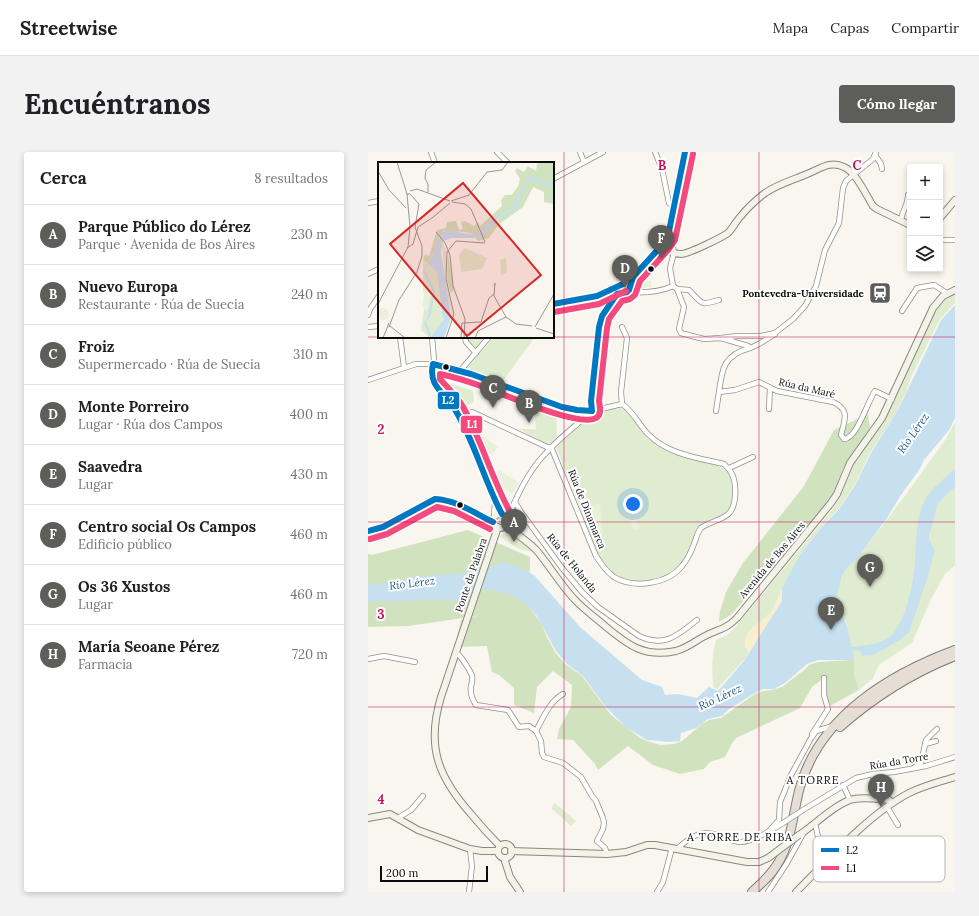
<!DOCTYPE html>
<html lang="es">
<meta charset="utf-8">
<style>
body{margin:0;font-family:Lora,serif;background:#f2f2f2;color:#202124}
.controls{position:absolute;right:12px;top:12px;display:grid;overflow:hidden;border-radius:4px;box-shadow:0 2px 6px #0003}
.controls button{width:36px;height:36px;display:grid;place-items:center;padding:0;border:0;border-bottom:1px solid #e0e0e0;background:#fff;color:#202124;font:20px sans-serif}
.scale{position:absolute;left:12px;bottom:10px;width:108px;box-sizing:border-box;padding-left:4px;border:2px solid #0a0a0a;border-top:0;font-size:11px;line-height:14px;white-space:nowrap;color:#0a0a0a;-webkit-text-stroke:3px #fff;paint-order:stroke}
.you{position:absolute;left:265px;top:352px;width:14px;height:14px;margin:-10px;border:3px solid #fff;border-radius:50%;background:#1a73e8;box-shadow:0 0 0 6px #1a73e833}
.badge{display:grid;place-items:center;width:26px;height:26px;border-radius:50%;background:#5d5d5a;color:#fff;font-size:13px;font-weight:700}
.pin{position:absolute;translate:-50% -33px;filter:drop-shadow(0 1px 2px #0008)}
.pin::after{content:'';position:absolute;top:21px;width:14px;height:12px;background:inherit;clip-path:polygon(0 0,100% 0,50% 100%)}
.list{margin:0;padding:0;list-style:none}
h2{display:flex;justify-content:space-between;align-items:center;height:52px;margin:0;padding:0 16px;font-size:17px}
h2 small{font-size:13px;font-weight:400;color:#757577}
.list li{display:grid;grid-template-columns:26px 1fr auto;gap:12px;align-items:center;box-sizing:border-box;height:60px;padding:0 16px;border-top:1px solid #e0e0e0}
.list b{display:block;font-size:15px;white-space:nowrap}
.list p{margin:0;font-size:13px;white-space:nowrap;color:#757577}
.list em{font-size:13px;font-style:normal;color:#757577}
.icon{flex:none;width:22px;height:22px;fill:none;stroke:currentColor;stroke-width:2;stroke-linecap:round;stroke-linejoin:round}
.map{position:relative;flex:none;width:587px;height:740px;overflow:hidden;border-radius:4px}
header{display:flex;align-items:center;gap:24px;box-sizing:border-box;height:56px;padding:0 20px;background:#fff;border-bottom:1px solid #e0e0e0}
header strong{font-size:19px}
nav{display:flex;gap:22px;margin-inline-start:auto;font-size:14px}
.intro{display:flex;align-items:center;justify-content:space-between;box-sizing:border-box;height:96px;padding:0 24px}
h1{margin:0;font-size:28px}
.button{padding:10px 18px;border-radius:4px;background:#5d5d5a;color:#fff;font-size:14px;font-weight:700}
main{display:flex;gap:24px;padding:0 24px}
aside{flex:1;background:#fff;border-radius:4px;box-shadow:0 2px 6px #0003}
.map>svg:first-child{display:block}
.green{fill:#e0eccf}
.forest{fill:#d0e3be}
.sand{fill:#f6f0d1}
.pitch{fill:#eaf0d9}
.water{fill:#c6e0f0}
.lines{fill:none;stroke-linecap:round;stroke-linejoin:round}
.canal{stroke:#c6e0f0;stroke-width:4}
.street-casing{stroke:#91908d;stroke-width:6}
.secondary-casing{stroke:#888783;stroke-width:8}
.highway-casing{stroke:#7e7e7a;stroke-width:10}
.street{stroke:#fefefc;stroke-width:4.5}
.secondary{stroke:#f3f3e8;stroke-width:6}
.highway{stroke:#e6ded4;stroke-width:8}
.street-bridge-casing{stroke:#91908d;stroke-width:6;stroke-linecap:butt}
.secondary-bridge-casing{stroke:#888783;stroke-width:8;stroke-linecap:butt}
.street-bridge{stroke:#fefefc;stroke-width:4.5}
.secondary-bridge{stroke:#f3f3e8;stroke-width:6}
.bus-1-casing{stroke:#fff;stroke-width:9}
.bus-2-casing{stroke:#fff;stroke-width:9}
.bus-1{stroke:#0078c1;stroke-width:6}
.bus-2{stroke:#f44a7e;stroke-width:6}
.grid{fill:none;stroke:#c2185b;stroke-width:1;stroke-opacity:0.55}
.bus-dot{fill:#0a0a0a;stroke:#fff;stroke-width:1.5}
.labels{text-anchor:middle;dominant-baseline:central;stroke-width:4;stroke-linejoin:round;paint-order:stroke}
.poi-label{font-size:10px;font-weight:bold;fill:#0a0a0a;stroke:#fff;text-anchor:end}
.street-label{font-size:10px;fill:#0a0a0a;stroke:#fff}
.water-label{font-size:11px;font-style:italic;fill:#1e5a91;stroke:#fff}
.neighbourhood-label{font-size:11px;letter-spacing:1px;fill:#0a0a0a;stroke:#fff}
.inset-road{fill:none;stroke:#999893;stroke-width:1}
.view{fill:#d62828;fill-opacity:0.15;stroke:#d62828;stroke-width:2}
.inset-edge{fill:none;stroke:#0a0a0a;stroke-width:2}
.key{fill:#fff;stroke:#b6b6b6;stroke-width:1}
.key-label{font-size:11px;fill:#0a0a0a}
.grid-label{font-size:13px;text-anchor:middle;font-weight:bold;fill:#c2185b;stroke:#fff;stroke-width:4;stroke-linejoin:round;paint-order:stroke}
.line-badge{stroke:#fff;stroke-width:1.5}
.badge-label{font-size:11px;text-anchor:middle;font-weight:bold;fill:#fff}
</style>
<header>
<strong>Streetwise</strong>
<nav><a>Mapa</a><a>Capas</a><a>Compartir</a></nav>
</header>
<div class="intro"><h1>Encuéntranos</h1><a class="button">Cómo llegar</a></div>
<main>
<aside>
<h2>Cerca<small>8 resultados</small></h2>
<ul class="list">
<li><span class="badge">A</span><div><b>Parque Público do Lérez</b><p>Parque · Avenida de Bos Aires</p></div><em>230 m</em></li>
<li><span class="badge">B</span><div><b>Nuevo Europa</b><p>Restaurante · Rúa de Suecia</p></div><em>240 m</em></li>
<li><span class="badge">C</span><div><b>Froiz</b><p>Supermercado · Rúa de Suecia</p></div><em>310 m</em></li>
<li><span class="badge">D</span><div><b>Monte Porreiro</b><p>Lugar · Rúa dos Campos</p></div><em>400 m</em></li>
<li><span class="badge">E</span><div><b>Saavedra</b><p>Lugar</p></div><em>430 m</em></li>
<li><span class="badge">F</span><div><b>Centro social Os Campos</b><p>Edificio público</p></div><em>460 m</em></li>
<li><span class="badge">G</span><div><b>Os 36 Xustos</b><p>Lugar</p></div><em>460 m</em></li>
<li><span class="badge">H</span><div><b>María Seoane Pérez</b><p>Farmacia</p></div><em>720 m</em></li>
</ul>
</aside>
<div class="map">
<svg width="587" height="740" viewBox="0 0 587 740">
<rect width="100%" height="100%" fill="#f8f6ee"/>
<!-- green -->
<g class="green">
<path d="M587,141V151L572,167L542,227L539,238L529,259L502,301L489,329L472,355L456,372L430,405L404,459L391,471L384,476L377,494L381,500L377,507L349,537L346,536C343,520 344,504 348,488L359,483L366,477L465,357L473,344L486,311L515,268L567,158L576,147Z"/>
<polygon points="99,185 118,185 107,197 100,189"/>
<polygon points="126,185 167,185 134,230 100,218 99,216"/>
<polygon points="69,217 75,219 72,228 105,239 106,250 92,257 67,226 66,221"/>
<polygon points="119,234 131,238 132,244 122,244"/>
<polygon points="134,239 151,245 151,249 145,250 144,245 135,246"/>
<polygon points="154,246 188,257 189,285 183,291 178,292 151,277 168,277 166,255 154,256"/>
<path d="M253,256C263,261 269,275 276,283C284,291 294,297 304,301C318,307 355,309 362,324C364,329 364,336 364,342C364,373 341,360 329,377C325,384 324,393 321,400C310,425 277,437 252,425C242,420 235,412 229,402C224,393 221,381 217,371C208,345 198,320 188,295L221,264L227,263L231,259Z"/>
<polygon points="587,270 587,413 577,422 563,447 544,491 511,513 505,526 491,538 486,522 486,505 478,471 469,450 469,443 474,426 479,416 489,407 534,348 578,287"/>
<path d="M134,382C145,381 157,394 165,400L151,397L132,385Z"/>
<polygon points="187,651 208,669 203,674 183,656"/>
</g>
<!-- forest -->
<g class="forest">
<polygon points="500,262 502,276 475,316 464,345 364,462 351,470 352,459 358,440 375,411 436,334 466,278"/>
<polygon points="100,378 162,405 161,454 174,473 179,485 187,500 197,512 214,524 243,563 272,586 282,590 293,593 306,592 314,589 334,572 341,568 353,566 387,542 395,539 404,538 414,535 435,519 441,513 450,510 484,508 486,505 486,522 491,538 460,555 456,526 444,535 432,556 368,586 364,591 357,605 342,610 336,617 312,622 285,613 260,594 230,618 227,612 205,588 189,587 191,577 203,555 204,533 185,519 169,535 166,561 146,553 146,536 131,523 124,520 119,494 87,495 93,468 109,464 40,474 0,475 0,402 4,403"/>
</g>
<!-- sand -->
<polygon class="sand" points="414,436 414,449 382,501 377,492 379,481 391,471 404,459"/>
<!-- pitch -->
<g class="pitch">
<polygon points="269,129 283,129 283,135 270,136 269,131"/>
<polygon points="113,283 130,295 124,303 108,291"/>
<polygon points="131,318 151,331 144,342 124,328"/>
<polygon points="232,352 235,383 224,384 221,354"/>
<polygon points="268,366 272,376 266,379 261,369"/>
</g>
<!-- water -->
<g class="water">
<polygon points="587,153 587,266 581,278 556,308 551,318 533,343 519,366 489,407 479,416 474,425 469,443 469,450 479,474 486,505 484,508 450,508 439,512 417,531 406,537 395,537 387,541 361,557 354,564 340,567 328,576 313,581 312,589 301,590 279,588 259,576 238,555 215,524 199,512 188,499 169,464 161,454 146,444 127,438 115,438 102,443 95,448 75,449 60,447 31,450 10,449 0,451 0,432 12,432 54,424 106,420 138,410 166,423 212,475 274,528 294,535 297,543 310,542 329,546 341,535 350,539 376,509 414,449 414,436 431,404 453,376 472,356 488,332 503,301 531,256 573,168"/>
<path d="M587,317V335L574,347L569,353L563,379L561,380V388L567,398L560,424L541,480L532,488L505,503L494,504L491,494C502,493 511,492 520,486C536,475 544,437 546,419C549,396 546,372 556,350C560,339 578,325 587,317Z"/>
</g>
<g class="lines">
<!-- canal -->
<polyline class="canal" points="481,496 484,497 496,496"/>
<!-- street casing -->
<g class="street-casing">
<g id="street">
<polyline points="63,0 67,11"/>
<polyline points="129,0 140,11"/>
<polyline points="212,0 216,10"/>
<polyline points="287,0 294,17 301,51 306,54"/>
<polyline points="507,3 513,12 514,17"/>
<polyline points="185,27 235,0"/>
<polyline points="0,51 11,49"/>
<path d="M533,68C534,59 540,53 540,43"/>
<polyline points="572,88 587,88"/>
<polyline points="262,108 270,119"/>
<polyline points="0,122 11,117"/>
<polyline points="305,134 309,137 316,155 311,177 313,181 324,184 336,187 353,186 380,194 382,196 391,192 407,182"/>
<path d="M309,137L321,138C335,152 331,154 351,148"/>
<path d="M259,140C273,141 292,140 305,134L302,116L306,101L305,95V77L302,76"/>
<polyline points="185,152 229,144 248,135"/>
<polyline points="534,159 549,136 566,133 580,142"/>
<polyline points="0,163 2,157 11,144"/>
<polyline points="0,175 11,174"/>
<polyline points="32,185 36,215"/>
<polyline points="64,185 66,208 63,220 65,230 86,256 97,277 127,349 134,362 143,356"/>
<polyline points="97,185 98,190 108,201"/>
<polyline points="353,186 369,184 393,184 407,181 425,167 437,154 448,134 457,98 471,71 475,36 478,29 505,7 508,0"/>
<path d="M382,196C356,203 354,216 351,240L367,238L391,230L409,239L465,250C483,258 476,269 473,283L476,287C489,287 500,248 507,239L524,247"/>
<polyline points="92,219 121,185"/>
<path d="M0,228L48,212H65L92,219L191,254L210,258L217,259H224L254,252C265,259 271,273 280,282C299,302 330,306 356,312C359,315 362,318 364,322C369,333 369,356 359,363C351,369 341,370 333,376C329,381 328,387 326,392C323,400 320,407 314,414C300,432 266,437 246,425C239,420 233,412 228,404L183,295"/>
<polyline points="254,252 253,240 259,186 254,175"/>
<polyline points="401,257 402,236"/>
<polyline points="348,259 351,240"/>
<polyline points="92,267 104,260 179,295 183,295"/>
<polyline points="361,316 385,305"/>
<path d="M147,350L153,360L194,416L214,440L230,455L271,484C297,496 310,483 329,468"/>
<polyline points="126,364 127,351"/>
<path d="M139,368C148,345 160,319 178,301C192,285 209,273 224,259L223,249L231,175C235,163 240,149 250,141"/>
<path d="M0,379L15,375L67,347C88,346 106,362 125,370"/>
<path d="M88,501C92,502 103,520 104,524C105,528 104,530 103,534C102,540 104,547 108,553L140,558L151,575L161,574L168,579L173,589L174,601L176,605L195,611L213,625L224,644L228,649L235,666L236,671L235,677L229,689L237,696L239,702"/>
<polyline points="0,507 16,504 47,510"/>
<path d="M168,579C175,566 182,549 195,542"/>
<polyline points="444,582 460,557 456,543 456,526"/>
<polyline points="557,592 568,589"/>
<polyline points="547,615 553,611 558,588 569,577"/>
<polyline points="505,622 509,647"/>
<polyline points="475,633 482,648"/>
<polyline points="519,655 530,673"/>
<polyline points="435,658 488,626 505,622 526,620 558,614 587,605"/>
<polyline points="30,666 43,658 55,644"/>
<polyline points="447,671 456,712"/>
<polyline points="401,679 411,668 412,650 417,638 422,625 442,588 448,579 465,574"/>
<path d="M309,697C323,684 333,677 354,684C360,686 366,690 372,690C385,690 404,678 415,671"/>
<polyline points="101,740 104,714 102,697"/>
<polyline points="289,740 295,730 304,696"/>
<polyline points="400,740 419,711 436,680"/>
</g>
</g>
<!-- secondary casing -->
<g class="secondary-casing">
<g id="secondary">
<polyline points="572,66 587,48"/>
<path d="M294,93C299,98 306,102 313,102C320,102 353,86 360,81C365,76 368,69 373,64C380,55 388,48 397,41C410,32 425,28 439,22C452,17 462,8 476,15C488,20 498,43 505,54L509,57L542,73"/>
<path d="M256,131L262,133V137L259,140C255,140 249,142 247,137L249,135L265,125L294,93L300,84L317,0"/>
<circle cx="132" cy="369" r="7"/>
<path d="M138,372C147,383 161,389 170,400C183,416 194,435 209,450C218,459 228,466 237,474C260,493 276,506 308,499C319,496 326,490 335,485C349,477 356,479 369,466L463,351L469,342L482,311L514,266L565,156L575,144L587,138"/>
<path d="M130,375L73,545C58,594 70,625 103,662C112,673 122,684 132,694"/>
<polyline points="0,666 22,662 50,678 102,697 114,699 130,699"/>
<path d="M431,683C445,674 471,649 486,647C497,645 510,647 521,648L524,651"/>
<circle cx="137" cy="699" r="7"/>
<polyline points="143,699 239,702 258,700 279,693 287,693 379,710 391,710 400,706"/>
<polyline points="136,706 142,725 152,740"/>
<path d="M428,740C460,708 501,662 541,641C555,634 571,630 587,625"/>
</g>
</g>
<!-- highway casing -->
<g class="highway-casing">
<g id="highway">
<path d="M472,575C506,545 544,521 587,504"/>
<path d="M384,740C394,731 404,722 410,711C424,689 425,660 432,635C452,564 522,522 587,498"/>
</g>
</g>
<!-- street -->
<use href="#street" class="street"/>
<!-- secondary -->
<use href="#secondary" class="secondary"/>
<!-- highway -->
<use href="#highway" class="highway"/>
<!-- street-bridge casing -->
<g class="street-bridge-casing">
<polyline id="street-bridge" points="415,671 435,658"/>
</g>
<!-- secondary-bridge casing -->
<g class="secondary-bridge-casing">
<polyline id="secondary-bridge" points="400,706 431,683"/>
</g>
<!-- street-bridge -->
<use href="#street-bridge" class="street-bridge"/>
<!-- secondary-bridge -->
<use href="#secondary-bridge" class="secondary-bridge"/>
<!-- bus-1 casing -->
<g class="bus-1-casing">
<g id="bus-1">
<polyline points="185,152 229,144 255,132"/>
<path d="M134,362C116,329 106,287 86,256C76,240 60,234 65,212L103,222L194,255L209,258L224,259L223,249L231,175L234,164L249,142L259,140L261,138L265,125L294,93L300,84L317,0"/>
<path d="M0,379L15,375L67,347C89,348 106,361 125,370"/>
</g>
</g>
<!-- bus-2 casing -->
<g class="bus-2-casing">
<g id="bus-2">
<polyline points="186,160 231,152 258,139"/>
<path d="M141,358C123,324 113,287 94,253C88,244 79,235 72,227V222C86,225 99,229 113,234C133,241 211,276 228,266C234,263 232,255 231,249L239,176L241,167L254,149L262,147L267,143L272,129L300,98L307,88L325,2"/>
<polyline points="2,387 19,382 69,355 86,359 122,377"/>
</g>
</g>
<!-- bus-1 -->
<use href="#bus-1" class="bus-1"/>
<!-- bus-2 -->
<use href="#bus-2" class="bus-2"/>
</g>
<!-- grid -->
<path class="grid" d="M196,0V740M391,0V740M0,185H11M11,185H185M185,185H587M0,370H587M0,555H587"/>
<!-- icons -->
<defs>
<g id="station-square" transform="scale(1.15)"><rect x="-9" y="-9" width="18" height="18" rx="4" fill="#5d5d5a" stroke="#fff"/><path d="M-3-6H3Q5-6 5-4V2Q5 4 3 4L4.5 6H3L1.5 4h-3L-3 6H-4.5L-3 4Q-5 4-5 2V-4Q-5-6-3-6ZM-3.5-4v3h7v-3ZM-3.5 1v1.5H-2V1ZM2 1v1.5H3.5V1Z" fill="#fff"/></g>
</defs>
<g fill-rule="evenodd">
<use href="#station-square" x="512" y="141"/>
</g>
<!-- markers -->
<g class="bus-dot">
<circle cx="283" cy="117" r="3.5"/>
<circle cx="78" cy="215" r="3.5"/>
<circle cx="92" cy="353" r="3.5"/>
</g>
<g class="labels">
<!-- poi labels -->
<g class="poi-label">
<text x="496" y="141">Pontevedra-Universidade</text>
</g>
<!-- street labels -->
<g class="street-label">
<text transform="translate(439 236) rotate(13)">Rúa da Maré</text>
<text transform="translate(219 357) rotate(68)">Rúa de Dinamarca</text>
<text transform="translate(404 408) rotate(-50)">Avenida de Bos Aires</text>
<text transform="translate(204 411) rotate(51)">Rúa de Holanda</text>
<text transform="translate(103 423) rotate(-71)">Ponte da Palabra</text>
<text transform="translate(531 609) rotate(-10)">Rúa da Torre</text>
</g>
<!-- water labels -->
<g class="water-label">
<text transform="translate(545 281) rotate(-55)">Río Lérez</text>
<text transform="translate(44 431) rotate(-7)">Río Lérez</text>
<text transform="translate(352 545) rotate(-25)">Río Lérez</text>
</g>
<!-- neighbourhood labels -->
<g class="neighbourhood-label">
<text x="445" y="628">A TORRE</text>
<text x="372" y="685">A TORRE DE RIBA</text>
</g>
</g>
<!-- overview -->
<g transform="translate(10 10)">
<rect width="176" height="176" fill="#f8f6ee"/>
<path d="M64,82L68,88V118L75,152L67,176L74,153L67,123ZM87,86L109,96L104,107L83,110L81,93ZM128,96L129,110L123,113L122,98ZM45,97L59,109L65,155L61,166L52,176L43,168L46,146L49,147L52,132L45,130Z" fill="#e0eccf"/>
<path d="M163,0H176V42L166,40V30L155,25L145,45L120,63L111,76L100,79L95,73L87,70L66,69L53,96L49,101L45,97L47,92L51,94L59,68L68,66L69,60L78,59L81,68L85,67L83,60L87,59L96,64L100,60L102,64L124,44L123,38L127,33H134L140,24L142,17L137,9L139,6L146,10L150,4L158,9L159,2ZM70,91L76,127L73,132L69,118Z" fill="#d0e3be"/>
<path d="M46,131L52,132L49,146L44,145ZM-1 152a6 6 0 1 1 12 0a6 6 0 1 1-12 0Z" fill="#eaf0d9"/>
<path d="M155,14L166,21L176,20V24H167L154,16L148,23L137,47L121,56L103,76H73L65,79L63,90L73,156L66,176H52L65,158L59,110L49,101L54,95L62,72L70,68L95,73L101,71L117,55L133,47L151,15ZM48,102L47,109L57,128L53,152L48,160L53,173L51,175L46,161L50,153L55,130L45,110Z" fill="#c6e0f0"/>
<path class="inset-road" d="M19,0L29,32H32M0,9L11,28L28,46M32,29L39,27L72,39M50,30V22L47,16L48,8L58,0M73,39L91,33L109,10L124,8L130,0M74,40L87,42L93,47L107,80M58,70L67,81L72,93L75,124L87,157L86,176M29,86L35,82L40,65L54,56L72,41M116,124L117,121L116,134L128,155L138,162L154,164M0,142L30,85L32,65L29,32M12,164L27,176M11,165L21,138L39,110L44,94V84L37,65L41,42L32,32M157,165L176,132M158,166L176,172M5,176L11,161M68,176L76,152L68,117L69,90L78,79L107,81M83,176L84,161L103,160L111,136L116,132M97,176L100,169L128,155"/>
<path class="view" d="M85,21L163,113L89,174L12,82Z"/>
<rect width="176" height="176" class="inset-edge"/>
</g>
<!-- legend -->
<rect x="445" y="684" width="132" height="46" rx="6" class="key"/>
<rect x="453" y="696" width="18" height="4" fill="#0078c1"/>
<rect x="453" y="714" width="18" height="4" fill="#f44a7e"/>
<g class="key-label">
<text x="478" y="702">L2</text>
<text x="478" y="720">L1</text>
</g>
<g class="grid-label">
<text x="294" y="18">B</text>
<text x="489" y="18">C</text>
<text x="13" y="282">2</text>
<text x="13" y="467">3</text>
<text x="13" y="652">4</text>
</g>
<g class="line-badge">
<rect x="69" y="239" width="23" height="19" rx="4" fill="#0078c1"/>
<rect x="92" y="263" width="23" height="19" rx="4" fill="#f44a7e"/>
</g>
<g class="badge-label">
<text x="80" y="252">L2</text>
<text x="104" y="276">L1</text>
</g>
</svg>
<div class="controls">
<button>+</button>
<button>−</button>
<button><svg class="icon" aria-label="layers" viewBox="0 0 24 24"><path d="M12 4l9 5-9 5-9-5zM3 14l9 5 9-5"/></svg></button>
</div>
<div class="scale">200 m</div>
<div class="you"></div>
<div class="pin badge" style="left:146px;top:390px">A</div>
<div class="pin badge" style="left:161px;top:271px">B</div>
<div class="pin badge" style="left:125px;top:256px">C</div>
<div class="pin badge" style="left:257px;top:136px">D</div>
<div class="pin badge" style="left:463px;top:478px">E</div>
<div class="pin badge" style="left:293px;top:106px">F</div>
<div class="pin badge" style="left:502px;top:435px">G</div>
<div class="pin badge" style="left:513px;top:655px">H</div>
</div>
</main>
